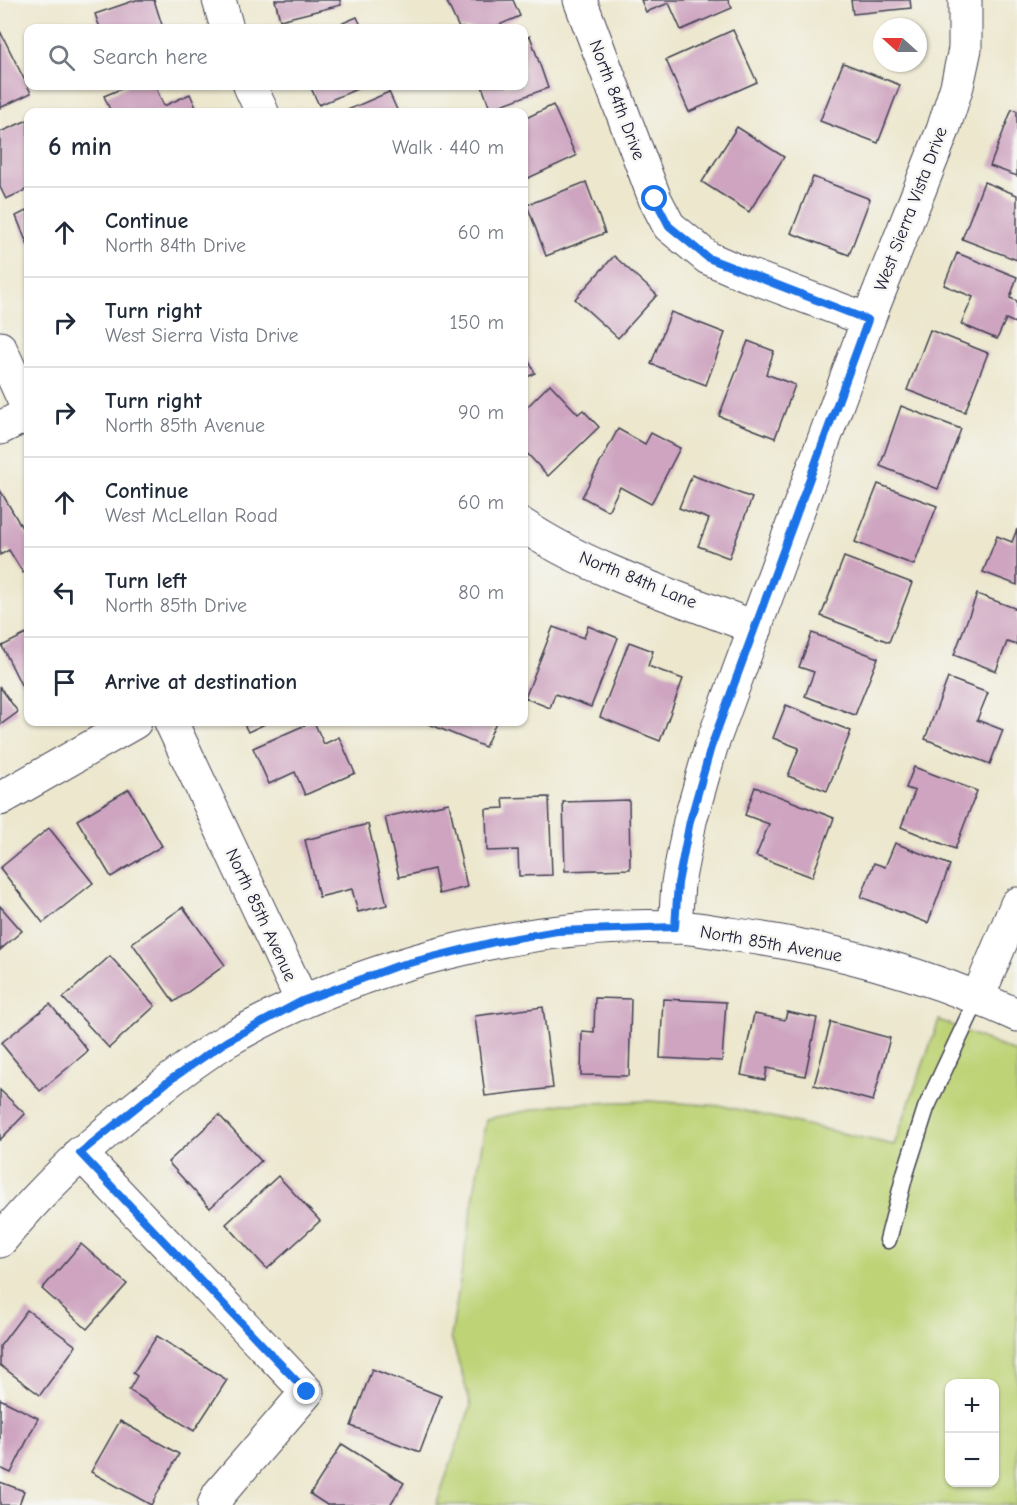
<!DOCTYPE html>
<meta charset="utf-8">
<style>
body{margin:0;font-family:"Comic Neue",sans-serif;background:#f2f2f3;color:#1f2937}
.controls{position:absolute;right:18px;bottom:18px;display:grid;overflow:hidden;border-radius:12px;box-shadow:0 2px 4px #0004}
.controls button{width:54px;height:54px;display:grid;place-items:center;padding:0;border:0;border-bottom:2px solid #e0e1e3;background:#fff;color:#1f2937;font:30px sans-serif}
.compass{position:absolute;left:873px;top:18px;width:54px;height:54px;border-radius:50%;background:#fff;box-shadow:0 2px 4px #0004;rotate:291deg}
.stop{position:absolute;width:18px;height:18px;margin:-14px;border:4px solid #1a73e8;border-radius:50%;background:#fff}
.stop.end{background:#1a73e8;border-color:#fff;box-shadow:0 2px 6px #0008}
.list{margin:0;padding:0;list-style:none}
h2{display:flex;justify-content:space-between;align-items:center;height:78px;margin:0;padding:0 24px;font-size:26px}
h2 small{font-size:20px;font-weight:400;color:#747a83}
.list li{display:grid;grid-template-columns:39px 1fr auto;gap:18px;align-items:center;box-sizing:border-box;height:90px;padding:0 24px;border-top:2px solid #e0e1e3}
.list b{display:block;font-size:22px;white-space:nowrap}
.list p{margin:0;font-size:20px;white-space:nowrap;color:#747a83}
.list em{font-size:20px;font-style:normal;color:#747a83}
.icon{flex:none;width:33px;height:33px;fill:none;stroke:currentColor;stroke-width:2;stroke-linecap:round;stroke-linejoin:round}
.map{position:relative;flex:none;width:1017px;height:1505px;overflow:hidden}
.search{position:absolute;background:#fff;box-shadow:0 2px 4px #0004;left:24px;top:24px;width:504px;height:66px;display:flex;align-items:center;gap:15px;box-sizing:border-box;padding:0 21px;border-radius:12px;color:#747a83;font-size:22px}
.panel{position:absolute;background:#fff;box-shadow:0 2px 4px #0004;left:24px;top:108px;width:504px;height:618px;border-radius:12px}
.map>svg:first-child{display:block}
.green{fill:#bdd376;stroke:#707a58;stroke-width:1.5;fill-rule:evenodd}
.building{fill:#cea4c0}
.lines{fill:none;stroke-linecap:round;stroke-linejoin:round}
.service-casing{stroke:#404051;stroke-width:19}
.minor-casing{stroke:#404051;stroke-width:35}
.service{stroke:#fff;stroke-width:16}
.minor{stroke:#fff;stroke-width:33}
.route{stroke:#1a73e8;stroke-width:8}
.labels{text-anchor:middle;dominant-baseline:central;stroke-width:5;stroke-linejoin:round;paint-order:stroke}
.street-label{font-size:18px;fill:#22223b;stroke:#f6f6f2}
</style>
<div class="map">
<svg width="1017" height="1505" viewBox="0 0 1017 1505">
<rect width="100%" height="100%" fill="#f6f6f2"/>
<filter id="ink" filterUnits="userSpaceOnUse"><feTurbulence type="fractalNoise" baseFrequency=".0167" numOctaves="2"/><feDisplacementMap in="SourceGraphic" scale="12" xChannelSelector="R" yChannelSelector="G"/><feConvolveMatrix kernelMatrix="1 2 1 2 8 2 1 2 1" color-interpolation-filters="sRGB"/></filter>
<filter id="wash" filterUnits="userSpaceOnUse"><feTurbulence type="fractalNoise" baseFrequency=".008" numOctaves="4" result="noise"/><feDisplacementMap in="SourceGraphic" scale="24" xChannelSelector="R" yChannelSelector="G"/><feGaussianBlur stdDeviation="1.35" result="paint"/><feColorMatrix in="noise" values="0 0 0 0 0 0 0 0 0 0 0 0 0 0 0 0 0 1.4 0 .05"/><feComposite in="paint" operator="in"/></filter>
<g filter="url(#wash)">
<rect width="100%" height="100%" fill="#ece7cd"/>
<!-- green -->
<path class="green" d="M939,1020L1017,1053V1505H436L471,1405L451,1337L486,1119L562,1104L649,1101L723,1106L894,1145ZM950,1384H994V1482H950Z"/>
<g id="blocks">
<!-- building -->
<g class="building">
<polygon points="136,0 154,0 163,28 100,28 95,14"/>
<polygon points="275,0 340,0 341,5 280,20"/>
<polygon points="446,0 513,0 520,16 492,28 459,28"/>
<polygon points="641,0 728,0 732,8 681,30 669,3 646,12"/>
<polygon points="851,0 910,0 911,8 853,14"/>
<polygon points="357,17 362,28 331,28"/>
<polygon points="733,30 757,82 689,112 666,60"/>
<polygon points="0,31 31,93 0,108"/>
<polygon points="530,36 548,88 490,109 482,86 524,86 524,39"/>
<polygon points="843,63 900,85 878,143 820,121"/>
<polygon points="128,86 155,86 164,106 190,94 198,112 111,112 104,96"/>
<polygon points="310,86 364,86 319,105"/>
<polygon points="389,92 398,112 343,112"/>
<polygon points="553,105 576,156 524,180 524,119"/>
<polygon points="1012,109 1017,111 1017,176 990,166"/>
<polygon points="28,120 28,189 6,199 0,187 0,132"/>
<polygon points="737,127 784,157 749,212 702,182"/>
<polygon points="813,177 870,199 849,255 791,233"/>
<polygon points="586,182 605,233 546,256 527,205"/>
<polygon points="984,182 1017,195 1017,260 962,239"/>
<polygon points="28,210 28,246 16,216"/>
<polygon points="957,253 1017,277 1010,298 1017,301 1017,317 1015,323 1006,319 997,339 961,324 973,297 944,285"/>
<polygon points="614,256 657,295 618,338 575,299"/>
<polygon points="671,312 725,333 706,385 651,364"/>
<polygon points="930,330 988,353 965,412 907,390"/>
<polygon points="748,341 774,351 766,374 795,385 775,438 719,416"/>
<polygon points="524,352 535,373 524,379"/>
<polygon points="550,384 578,414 583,410 599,427 548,476 524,450 524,410"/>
<polygon points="901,406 961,429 938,489 880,466"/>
<polygon points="618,429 645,444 651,433 680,448 651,504 620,487 608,511 582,497"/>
<polygon points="692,475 752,498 729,558 698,546 709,519 679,508"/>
<polygon points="878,484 937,506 914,565 855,542"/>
<polygon points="0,490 28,538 28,569 23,573 9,550 0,555"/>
<polygon points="1017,529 1017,585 983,572 997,536 1012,542"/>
<polygon points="844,557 912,583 889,642 821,616"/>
<polygon points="977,594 1017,609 1017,645 1007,642 996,671 954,655"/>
<polygon points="588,626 618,638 591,707 555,694 550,708 525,698 553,627 584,638"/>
<polygon points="28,633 28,699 2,646"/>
<polygon points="812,633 878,658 855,715 805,696 814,672 799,667"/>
<polygon points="629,642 653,651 648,666 683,679 660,741 600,717"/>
<polygon points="948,678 988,693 977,720 1003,730 990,764 925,739"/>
<polygon points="0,687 18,712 0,725"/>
<polygon points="786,705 851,731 827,791 788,776 799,748 773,738"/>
<polygon points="243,722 269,722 248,732"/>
<polygon points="312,722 314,722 324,744 339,737 355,773 305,795 295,772 269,784 253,748"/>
<polygon points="424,722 496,722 485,747"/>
<polygon points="914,767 977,791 955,849 901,827 915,791 906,788"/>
<polygon points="755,787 834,818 812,877 756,856 769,824 745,815"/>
<polygon points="129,789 162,846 111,877 77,820"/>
<polygon points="549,797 552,875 519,876 518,850 487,851 486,809 504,808 503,798"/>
<polygon points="629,800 630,869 565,871 563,802"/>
<polygon points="449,803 467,887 439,894 434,869 399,877 385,817"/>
<polygon points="368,824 387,905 358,912 352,889 319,897 305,840"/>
<polygon points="49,828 93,883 43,923 0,868"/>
<polygon points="895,843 950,865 928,923 861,897 874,863 885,867"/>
<polygon points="0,906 22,931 0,950"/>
<polygon points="183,907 225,965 174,1002 132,943"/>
<polygon points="110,956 155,1006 109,1048 63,998"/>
<polygon points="595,998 631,999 629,1076 581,1075 582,1031 594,1032"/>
<polygon points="663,999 726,1002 722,1061 660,1058"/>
<polygon points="50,1004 88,1051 40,1091 1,1043"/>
<polygon points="543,1007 553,1088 485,1096 475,1016"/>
<polygon points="787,1012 817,1018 805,1076 767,1068 765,1080 741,1075 754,1014 785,1020"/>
<polygon points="831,1022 890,1038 873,1101 814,1085"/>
<polygon points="0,1090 25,1114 0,1140"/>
<polygon points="219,1115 261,1161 210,1208 168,1162"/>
<polygon points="278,1176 320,1221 267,1269 226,1224"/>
<polygon points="81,1244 127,1284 87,1329 42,1289"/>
<polygon points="27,1310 76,1346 40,1395 0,1365 0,1346"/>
<polygon points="157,1336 227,1380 194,1431 129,1390 137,1376 133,1373"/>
<polygon points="372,1369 441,1396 420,1452 351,1426"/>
<polygon points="0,1399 38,1418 11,1473 0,1468"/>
<polygon points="120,1421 179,1454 151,1505 91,1472"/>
<polygon points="342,1444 404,1483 390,1505 327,1505 310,1494"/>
<polygon points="0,1482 24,1491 19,1505 0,1505"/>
</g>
</g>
</g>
<g filter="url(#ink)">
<use href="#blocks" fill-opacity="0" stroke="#404051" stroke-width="1.5"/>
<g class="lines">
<!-- service casing -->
<g class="service-casing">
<polyline id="service" points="888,1240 905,1174 926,1108 978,997"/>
</g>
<!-- minor casing -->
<g class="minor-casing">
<g id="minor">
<polyline points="219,0 227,28"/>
<polyline points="580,0 655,199 669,226 708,258 740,272 868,320"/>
<polyline points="250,86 262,112"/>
<polyline points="0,348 28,409"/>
<polyline points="0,428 28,414"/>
<path d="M524,526C591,571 680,598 756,628"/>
<polyline points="171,722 302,1001"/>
<polyline points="0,799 135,722"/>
<polyline points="675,927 678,883 690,821 711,747 868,320 943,130 957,86 965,49 965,0"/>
<polyline points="978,997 1017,904"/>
<polyline points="80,1153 307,1392 219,1494 214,1505"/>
<path d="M0,1241C45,1185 94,1140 150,1096C175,1076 201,1056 228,1040C358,965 523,922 673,927C691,927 711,931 729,934C826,946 928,974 1017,1015"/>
</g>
</g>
<!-- service -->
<use href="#service" class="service"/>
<!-- minor -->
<use href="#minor" class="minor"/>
</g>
</g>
<g class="lines" filter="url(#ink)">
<!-- route -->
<polyline class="route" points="307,1392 80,1153 170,1080 227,1041 302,1001 397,966 494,942 557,931 675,927 678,883 690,821 711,747 868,320 708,258 669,226 655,199"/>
</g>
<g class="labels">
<!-- street labels -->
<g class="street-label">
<text transform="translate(617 100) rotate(69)">North 84th Drive</text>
<text transform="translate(911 209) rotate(-69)">West Sierra Vista Drive</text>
<text transform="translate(638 580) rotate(22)">North 84th Lane</text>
<text transform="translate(261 915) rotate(65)">North 85th Avenue</text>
<text transform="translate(771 944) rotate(10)">North 85th Avenue</text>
</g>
</g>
</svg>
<div class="controls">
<button>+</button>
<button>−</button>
</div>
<svg class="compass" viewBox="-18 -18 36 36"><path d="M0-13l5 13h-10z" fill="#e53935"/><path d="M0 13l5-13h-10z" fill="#747a83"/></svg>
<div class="stop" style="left:655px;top:199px"></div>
<div class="stop end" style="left:307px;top:1392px"></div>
<div class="search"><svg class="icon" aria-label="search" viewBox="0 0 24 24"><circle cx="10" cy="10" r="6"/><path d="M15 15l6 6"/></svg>Search here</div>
<section class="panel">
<h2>6 min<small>Walk · 440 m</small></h2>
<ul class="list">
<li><svg class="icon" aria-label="ahead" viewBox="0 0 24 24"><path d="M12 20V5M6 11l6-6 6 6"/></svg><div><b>Continue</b><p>North 84th Drive</p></div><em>60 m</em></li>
<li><svg class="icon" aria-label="right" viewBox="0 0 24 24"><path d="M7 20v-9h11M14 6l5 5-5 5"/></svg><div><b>Turn right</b><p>West Sierra Vista Drive</p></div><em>150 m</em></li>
<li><svg class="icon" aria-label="right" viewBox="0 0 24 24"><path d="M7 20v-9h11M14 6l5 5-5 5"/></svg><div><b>Turn right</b><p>North 85th Avenue</p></div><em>90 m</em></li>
<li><svg class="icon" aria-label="ahead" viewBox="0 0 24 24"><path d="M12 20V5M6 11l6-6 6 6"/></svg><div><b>Continue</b><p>West McLellan Road</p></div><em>60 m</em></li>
<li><svg class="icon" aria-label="left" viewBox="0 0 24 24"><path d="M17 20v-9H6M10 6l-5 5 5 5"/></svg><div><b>Turn left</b><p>North 85th Drive</p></div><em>80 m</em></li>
<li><svg class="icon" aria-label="arrive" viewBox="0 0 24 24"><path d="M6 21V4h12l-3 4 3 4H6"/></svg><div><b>Arrive at destination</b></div></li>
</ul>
</section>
</div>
